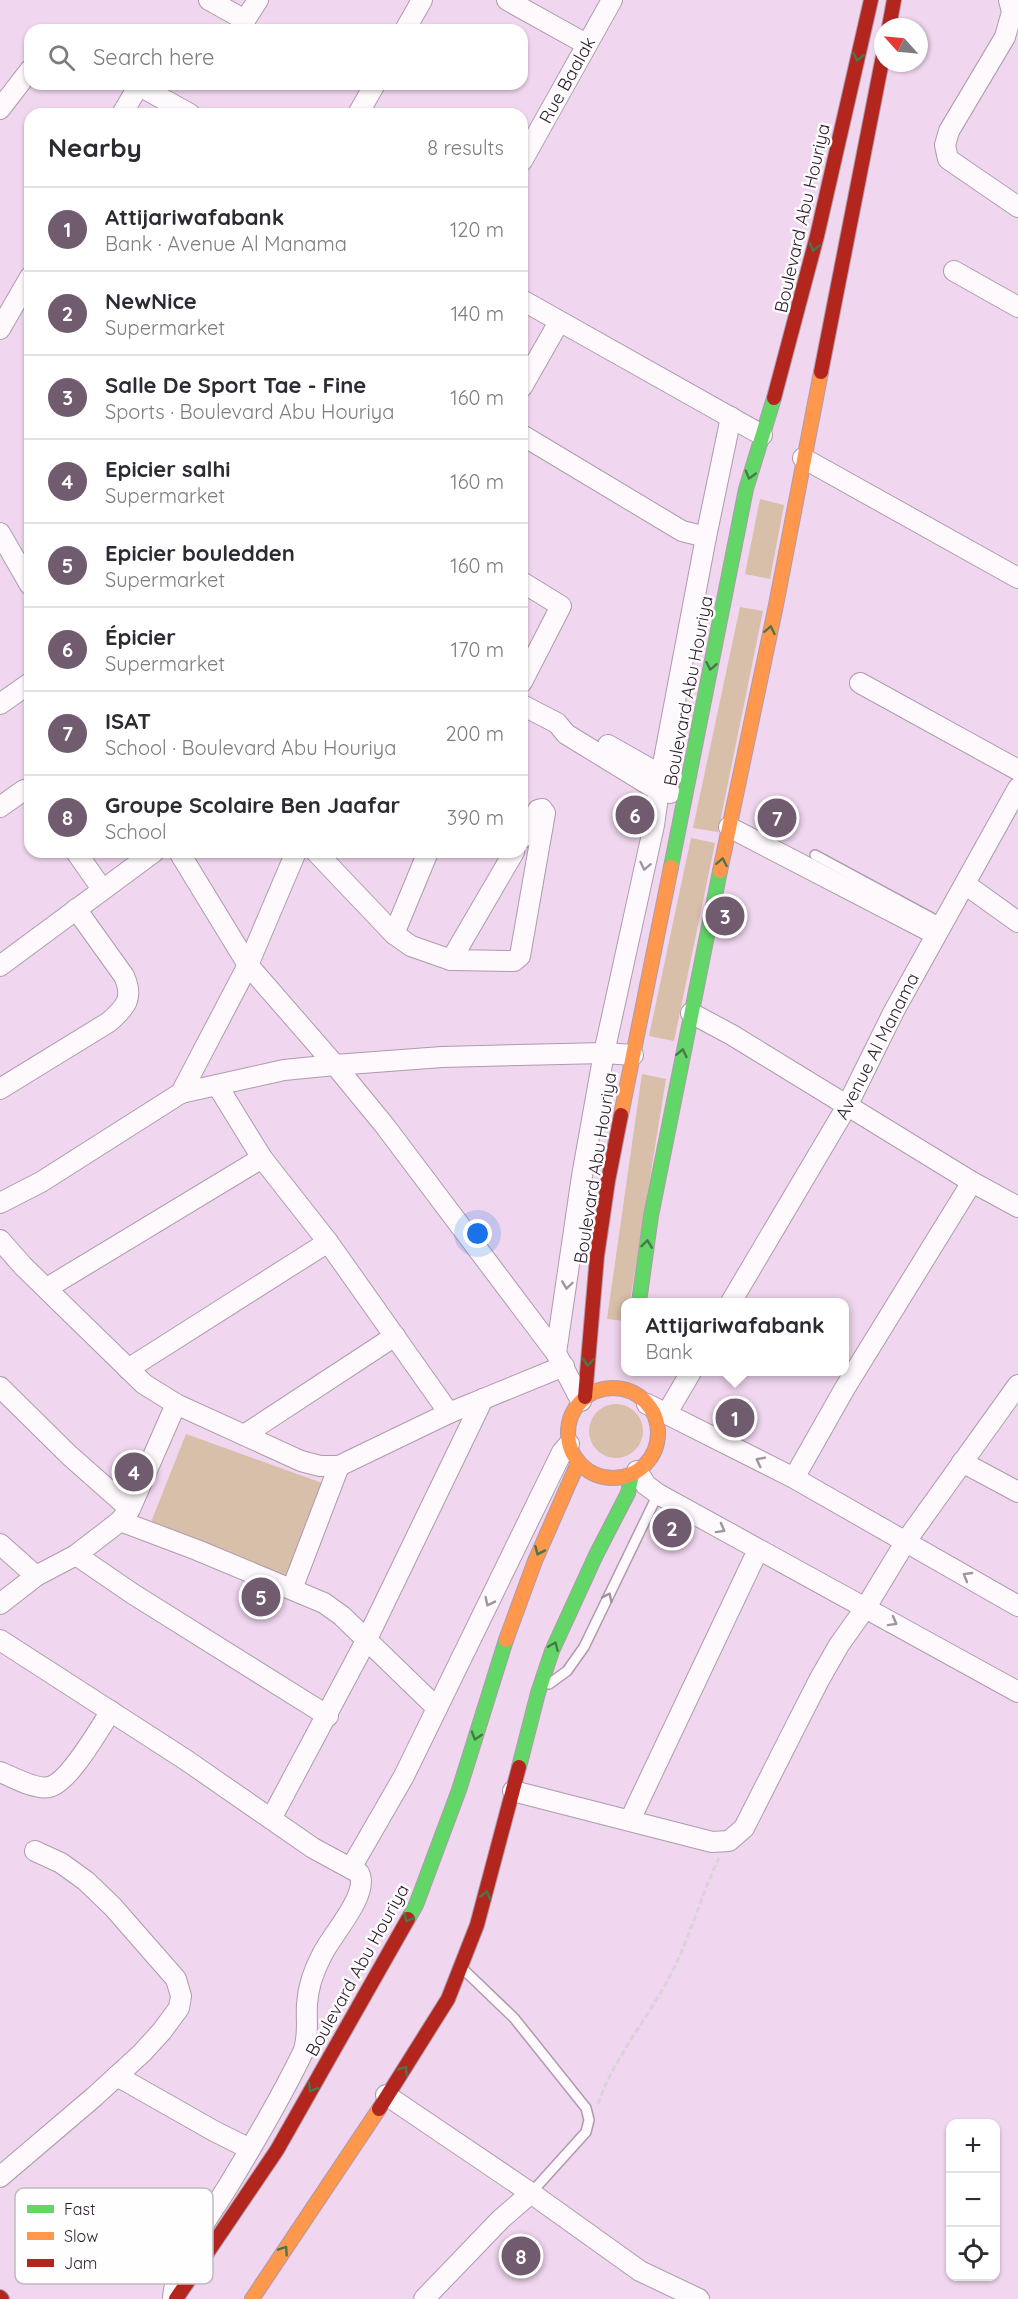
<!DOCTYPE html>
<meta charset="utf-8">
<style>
:root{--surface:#fff;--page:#f7f7f7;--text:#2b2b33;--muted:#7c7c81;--line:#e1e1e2;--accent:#715c6f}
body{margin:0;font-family:Quicksand,sans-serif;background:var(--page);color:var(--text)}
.controls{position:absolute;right:18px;bottom:18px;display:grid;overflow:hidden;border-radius:12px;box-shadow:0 2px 4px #0004}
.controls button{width:54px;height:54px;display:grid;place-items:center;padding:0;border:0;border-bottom:2px solid var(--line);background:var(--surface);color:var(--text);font:30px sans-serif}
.compass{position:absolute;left:874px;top:18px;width:54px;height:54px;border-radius:50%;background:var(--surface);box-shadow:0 2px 4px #0004;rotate:297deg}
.you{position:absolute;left:478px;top:1234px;width:21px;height:21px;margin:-15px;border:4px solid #fff;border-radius:50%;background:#1a73e8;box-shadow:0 0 0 9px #1a73e833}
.badge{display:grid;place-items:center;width:39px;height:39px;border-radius:50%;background:var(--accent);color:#fff;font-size:20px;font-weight:700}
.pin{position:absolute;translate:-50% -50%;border:3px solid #fff;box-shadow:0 2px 6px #0006}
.popup{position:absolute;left:621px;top:1298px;width:228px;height:78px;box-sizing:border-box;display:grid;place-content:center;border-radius:12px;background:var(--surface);filter:drop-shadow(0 2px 4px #0005);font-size:20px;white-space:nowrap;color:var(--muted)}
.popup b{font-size:22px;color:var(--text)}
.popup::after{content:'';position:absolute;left:50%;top:100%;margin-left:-12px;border:12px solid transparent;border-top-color:var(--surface)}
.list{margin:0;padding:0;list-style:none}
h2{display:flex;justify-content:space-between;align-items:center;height:78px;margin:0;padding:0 24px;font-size:26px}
h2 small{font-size:20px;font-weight:400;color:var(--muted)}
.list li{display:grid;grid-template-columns:39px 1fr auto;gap:18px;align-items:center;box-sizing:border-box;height:84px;padding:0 24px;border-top:2px solid var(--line)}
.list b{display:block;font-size:22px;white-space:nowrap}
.list p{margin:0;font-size:20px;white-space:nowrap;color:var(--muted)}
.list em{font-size:20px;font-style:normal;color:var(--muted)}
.icon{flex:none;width:33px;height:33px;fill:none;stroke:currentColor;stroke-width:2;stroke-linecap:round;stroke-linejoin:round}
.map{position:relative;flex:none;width:1018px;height:2299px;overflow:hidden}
.search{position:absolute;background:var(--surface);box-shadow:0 2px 4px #0004;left:24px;top:24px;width:504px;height:66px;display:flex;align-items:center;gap:15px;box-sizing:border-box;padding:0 21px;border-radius:18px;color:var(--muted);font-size:22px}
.panel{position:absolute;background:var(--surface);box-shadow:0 2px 4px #0004;left:24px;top:108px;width:504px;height:750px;border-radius:18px}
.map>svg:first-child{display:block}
</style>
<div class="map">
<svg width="1018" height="2299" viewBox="0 0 1018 2299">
<rect width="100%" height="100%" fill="#f0d6ee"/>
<g fill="#d8bfa9">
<path d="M 760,499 L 784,505 L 770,579 L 745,574 Z"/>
<path d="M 740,607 L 763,611 L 718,832 L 693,828 Z"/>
<path d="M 691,838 L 715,843 L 674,1041 L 649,1036 Z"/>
<path d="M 642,1074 L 666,1079 L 630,1302 L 626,1302 L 625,1321 L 607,1319 Z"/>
<circle cx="616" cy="1431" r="27"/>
<path d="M 186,1434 L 325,1484 L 289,1581 L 151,1522 Z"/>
</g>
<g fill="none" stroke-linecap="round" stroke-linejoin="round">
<defs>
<g id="lane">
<path d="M 815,855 L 941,923"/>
<path d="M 549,1684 L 567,1671 L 584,1647 L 658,1494"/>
<path d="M 464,1970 L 514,2018 L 586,2108 L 589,2120 L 586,2132 L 531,2193"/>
</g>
<g id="street">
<path d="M 209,0 L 245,20 L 258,0"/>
<path d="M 507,0 L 586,44"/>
<path d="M 1009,0 L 1012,12 L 1005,37 L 949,131 L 945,145 L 948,159 L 1018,207"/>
<path d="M 405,30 L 422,0"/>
<path d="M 136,84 L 190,114"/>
<path d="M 0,109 L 30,70"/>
<path d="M 122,114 L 139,85"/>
<path d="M 358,114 L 375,84"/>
<path d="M 522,161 L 612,0"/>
<path d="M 954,271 L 1018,307"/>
<path d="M 522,300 L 762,435"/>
<path d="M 0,329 L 30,277"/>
<path d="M 522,387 L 559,322"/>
<path d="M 522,435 L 682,531 L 706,537"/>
<path d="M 803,458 L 1018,578"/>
<path d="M 0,533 L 30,585"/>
<path d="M 522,582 L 561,606 L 522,682"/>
<path d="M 860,683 L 1018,770"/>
<path d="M 0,704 L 30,683"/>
<path d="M 522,705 L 557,723 L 566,734 L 659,791 L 670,793"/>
<path d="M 608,745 L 661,775 L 672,777"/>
<path d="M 0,807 L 24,790 L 30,790"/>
<path d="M 729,827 L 935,934"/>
<path d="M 76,852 L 102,889"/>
<path d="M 179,852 L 248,965 L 335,1065 L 385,1126 L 556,1353 L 581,1401"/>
<path d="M 316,852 L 394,934 L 411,946 L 451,960 L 514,961 L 520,956 L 545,813 L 542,809 L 538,810 L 522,838"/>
<path d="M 965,884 L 1018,922"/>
<path d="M 394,934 L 428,852"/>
<path d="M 451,960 L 514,852"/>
<path d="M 0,966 L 154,852"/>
<path d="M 691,1013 L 732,1035 L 972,1182 L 1018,1207"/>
<path d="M 217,1085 L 262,1158 L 328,1242 L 449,1413"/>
<path d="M 0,1089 L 109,1022 C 126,1007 134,998 124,976 L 76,909"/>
<path d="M 181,1093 L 284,1070 L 335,1065 L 442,1057 L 604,1053 L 633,1055"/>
<path d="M 0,1203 L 41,1182 L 181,1093 L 248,965 L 296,852"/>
<path d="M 0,1240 L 23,1266 L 144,1384 L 176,1404 L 301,1461 L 320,1466 L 339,1466 L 449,1413 L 564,1366"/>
<path d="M 47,1288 L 262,1158"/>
<path d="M 731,1302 L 847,1106 L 894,1011 L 1018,788"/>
<path d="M 556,1353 L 582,1176 L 604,1053 L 654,825 L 661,775 L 706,537 L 731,417"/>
<path d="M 128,1369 L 328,1242"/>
<path d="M 0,1387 L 69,1455 L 130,1509"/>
<path d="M 647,1404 L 794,1478 L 1018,1606"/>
<path d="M 667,1413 L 691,1372"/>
<path d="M 244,1435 L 395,1336"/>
<path d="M 962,1462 L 1018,1492"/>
<path d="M 637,1471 L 646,1485 L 658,1494 L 1018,1692"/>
<path d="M 794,1478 L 845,1388 L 972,1182"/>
<path d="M 120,1521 L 197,1550 L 324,1603 L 342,1616 L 437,1708"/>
<path d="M 0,1544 L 36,1576"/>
<path d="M 76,1555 L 133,1594 L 328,1716"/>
<path d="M 292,1589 L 339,1466"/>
<path d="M 0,1604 L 36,1576 L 76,1555 L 120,1521 L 130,1509 L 176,1404"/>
<path d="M 0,1640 L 186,1760 L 313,1848 L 359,1873 C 370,1894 332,1934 322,1955 C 314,1970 308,1987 307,2004 C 306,2021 309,2033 304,2050 C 282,2096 256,2140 230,2183 C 209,2218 176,2258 173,2298"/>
<path d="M 0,1772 C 13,1777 35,1790 49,1787 C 69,1783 99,1729 111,1711"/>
<path d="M 513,1791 L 712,1842 L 729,1841 L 744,1828 L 819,1680 L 839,1645 L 866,1607 L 906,1541 L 1018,1385"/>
<path d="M 271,1819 L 367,1639 L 483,1399"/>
<path d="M 630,1820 L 758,1550"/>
<path d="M 351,1868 L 404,1776 L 562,1452 L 569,1444"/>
<path d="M 117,2076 L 214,2131 L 250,2149"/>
<path d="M 386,2095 L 531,2193 L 640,2271 L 699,2299"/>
<path d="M 0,2177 L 94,2097 L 142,2053 L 162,2031 L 179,2008 L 181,1996 L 176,1979 L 113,1907 L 86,1881 L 61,1863 L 35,1851"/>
<path d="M 424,2299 L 501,2219 L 531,2193"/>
</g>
<g id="fast">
<path d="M 671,867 L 746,489 L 774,398"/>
<path d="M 639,1302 L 651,1216 L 720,871"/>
<path d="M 519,1767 L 538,1693 L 552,1651 L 596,1555 L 628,1493 L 632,1474"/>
<path d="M 408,1919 L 416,1905 L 459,1790 L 506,1640"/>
</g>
<g id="slow">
<path d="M 720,871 L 776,605 L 821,372"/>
<path d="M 621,1115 L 671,867"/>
<circle cx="613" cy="1433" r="45"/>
<path d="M 506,1640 L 535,1561 L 578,1463"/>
<path d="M 252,2299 L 379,2109"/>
</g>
<g id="jam">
<path d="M 889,27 L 894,0"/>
<path d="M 821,372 L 883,56"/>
<path d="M 774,398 L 817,236 L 871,0"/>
<path d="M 585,1397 L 597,1256 L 608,1181 L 621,1115"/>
<path d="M 379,2109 L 448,1999 L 477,1925 L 519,1767"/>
<path d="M 0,2297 L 2,2299"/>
<path d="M 176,2299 L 277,2150 L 408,1919"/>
</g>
</defs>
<use href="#lane" stroke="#ae9bad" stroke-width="12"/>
<use href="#street" stroke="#ae9bad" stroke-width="22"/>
<use href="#fast" stroke="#ae9bad" stroke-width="16"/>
<use href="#slow" stroke="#ae9bad" stroke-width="16"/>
<use href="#jam" stroke="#ae9bad" stroke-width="16"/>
<path stroke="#dad3da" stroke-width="3" stroke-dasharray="6 3" stroke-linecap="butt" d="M 598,2104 C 615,2054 653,2013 676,1964 C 692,1930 702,1893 719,1858"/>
<use href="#lane" stroke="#fdf9fc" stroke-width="9"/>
<use href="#street" stroke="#fdf9fc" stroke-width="20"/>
<use href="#fast" stroke="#63d668" stroke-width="14"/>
<use href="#slow" stroke="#ff974d" stroke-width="14"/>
<use href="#jam" stroke="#b3261e" stroke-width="14"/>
</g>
<defs><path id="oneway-chevron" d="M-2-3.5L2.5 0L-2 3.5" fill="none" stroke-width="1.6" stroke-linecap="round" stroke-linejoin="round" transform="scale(1.5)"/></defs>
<g stroke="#48784a">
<use href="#oneway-chevron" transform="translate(858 57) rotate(103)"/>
<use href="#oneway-chevron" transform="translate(814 247) rotate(104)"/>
<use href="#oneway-chevron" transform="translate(750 475) rotate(106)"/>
<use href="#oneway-chevron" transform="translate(770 630) rotate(-78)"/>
<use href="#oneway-chevron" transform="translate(711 666) rotate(101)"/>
<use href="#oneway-chevron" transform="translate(722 862) rotate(-79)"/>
<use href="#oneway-chevron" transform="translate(682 1053) rotate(-78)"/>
<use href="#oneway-chevron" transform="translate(647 1244) rotate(-82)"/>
<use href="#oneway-chevron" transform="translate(588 1362) rotate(95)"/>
<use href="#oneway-chevron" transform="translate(539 1551) rotate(114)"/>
<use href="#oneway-chevron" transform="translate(554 1646) rotate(-67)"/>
<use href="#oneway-chevron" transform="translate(476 1736) rotate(107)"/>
<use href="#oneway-chevron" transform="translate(486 1895) rotate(-74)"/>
<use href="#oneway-chevron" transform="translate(408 1918) rotate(118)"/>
<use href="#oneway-chevron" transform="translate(404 2070) rotate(-55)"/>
<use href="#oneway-chevron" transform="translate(312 2088) rotate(121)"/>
<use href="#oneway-chevron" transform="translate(284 2250) rotate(-56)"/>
</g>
<g stroke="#9f959e">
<use href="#oneway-chevron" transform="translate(645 866) rotate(102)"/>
<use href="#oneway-chevron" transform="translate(567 1285) rotate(98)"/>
<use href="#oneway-chevron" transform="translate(760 1461) rotate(-153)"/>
<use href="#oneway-chevron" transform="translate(721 1529) rotate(29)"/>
<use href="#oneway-chevron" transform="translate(967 1576) rotate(-150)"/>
<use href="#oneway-chevron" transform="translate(608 1597) rotate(-64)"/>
<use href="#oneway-chevron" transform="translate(489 1602) rotate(116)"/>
<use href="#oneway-chevron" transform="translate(893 1622) rotate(29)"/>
</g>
<g text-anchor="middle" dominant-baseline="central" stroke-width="5" stroke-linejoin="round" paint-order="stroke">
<g font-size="18" fill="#2c1b2b" stroke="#fefefe">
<text transform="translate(567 80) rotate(-61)">Rue Baalak</text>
<text transform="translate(802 218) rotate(-77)">Boulevard Abu Houriya</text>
<text transform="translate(688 691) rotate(-79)">Boulevard Abu Houriya</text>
<text transform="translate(877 1046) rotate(-63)">Avenue Al Manama</text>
<text transform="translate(595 1168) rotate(-81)">Boulevard Abu Houriya</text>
<text transform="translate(357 1970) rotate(-61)">Boulevard Abu Houriya</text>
</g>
</g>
<rect x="15" y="2188" width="198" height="96" rx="9" fill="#fefefe" stroke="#bfbabf" stroke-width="1.5"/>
<rect x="27" y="2205" width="27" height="8" fill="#63d668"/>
<rect x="27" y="2232" width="27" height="8" fill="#ff974d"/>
<rect x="27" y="2259" width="27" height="8" fill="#b3261e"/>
<g font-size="16" fill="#2c1b2b">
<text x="64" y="2215">Fast</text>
<text x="64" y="2242">Slow</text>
<text x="64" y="2269">Jam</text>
</g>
</svg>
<div class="controls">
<button>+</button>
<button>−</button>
<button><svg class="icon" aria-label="locate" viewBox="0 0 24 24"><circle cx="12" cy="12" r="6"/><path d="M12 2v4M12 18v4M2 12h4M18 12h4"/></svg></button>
</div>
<svg class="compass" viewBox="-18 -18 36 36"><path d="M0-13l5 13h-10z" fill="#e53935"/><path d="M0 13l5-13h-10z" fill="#7c7c81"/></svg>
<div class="you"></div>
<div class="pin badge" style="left:735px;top:1418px">1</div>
<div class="popup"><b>Attijariwafabank</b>Bank</div>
<div class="pin badge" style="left:672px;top:1528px">2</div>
<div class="pin badge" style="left:725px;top:916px">3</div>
<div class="pin badge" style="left:134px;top:1472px">4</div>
<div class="pin badge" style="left:261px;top:1597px">5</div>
<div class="pin badge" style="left:635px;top:815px">6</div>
<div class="pin badge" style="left:777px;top:818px">7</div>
<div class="pin badge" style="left:521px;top:2256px">8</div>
<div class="search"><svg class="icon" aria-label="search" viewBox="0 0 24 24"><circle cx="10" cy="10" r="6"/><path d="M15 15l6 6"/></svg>Search here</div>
<section class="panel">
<h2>Nearby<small>8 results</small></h2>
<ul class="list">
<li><span class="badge">1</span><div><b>Attijariwafabank</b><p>Bank · Avenue Al Manama</p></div><em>120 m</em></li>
<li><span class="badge">2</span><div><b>NewNice</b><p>Supermarket</p></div><em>140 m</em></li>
<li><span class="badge">3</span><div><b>Salle De Sport Tae - Fine</b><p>Sports · Boulevard Abu Houriya</p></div><em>160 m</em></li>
<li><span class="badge">4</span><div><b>Epicier salhi</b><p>Supermarket</p></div><em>160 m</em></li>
<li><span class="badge">5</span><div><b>Epicier bouledden</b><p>Supermarket</p></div><em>160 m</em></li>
<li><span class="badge">6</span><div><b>Épicier</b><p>Supermarket</p></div><em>170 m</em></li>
<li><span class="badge">7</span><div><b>ISAT</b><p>School · Boulevard Abu Houriya</p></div><em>200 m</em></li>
<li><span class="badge">8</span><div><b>Groupe Scolaire Ben Jaafar</b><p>School</p></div><em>390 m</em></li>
</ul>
</section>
</div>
